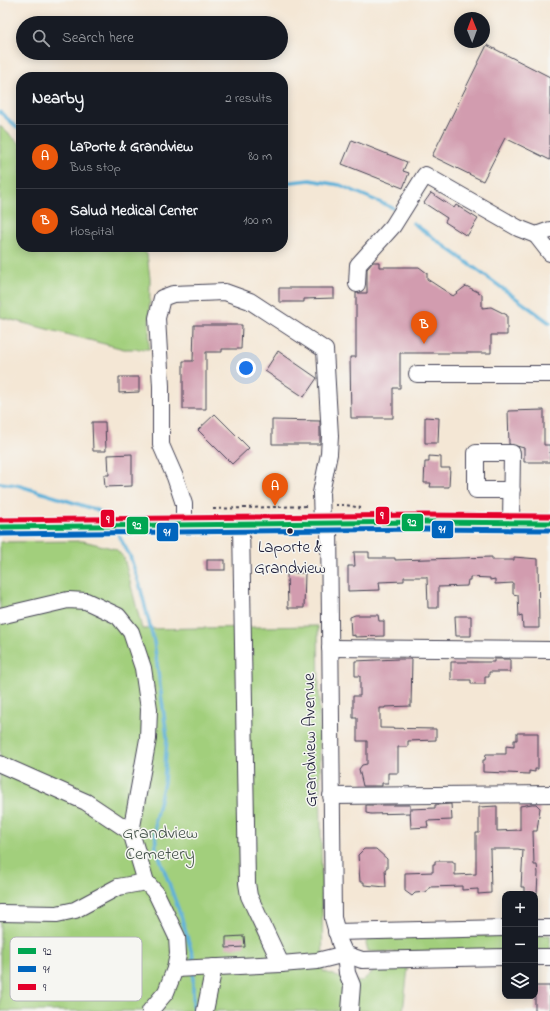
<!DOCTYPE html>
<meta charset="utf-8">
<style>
:root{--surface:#171b24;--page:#242831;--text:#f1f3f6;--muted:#9ea1a6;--line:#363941;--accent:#ea580c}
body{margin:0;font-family:"Indie Flower",sans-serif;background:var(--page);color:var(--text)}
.controls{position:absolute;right:12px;bottom:12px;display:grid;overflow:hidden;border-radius:8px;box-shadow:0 2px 10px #0003}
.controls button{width:36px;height:36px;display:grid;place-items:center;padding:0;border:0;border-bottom:1px solid var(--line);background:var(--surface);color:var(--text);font:20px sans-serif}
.compass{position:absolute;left:454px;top:12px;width:36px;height:36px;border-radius:50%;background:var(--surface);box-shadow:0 2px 10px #0003;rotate:359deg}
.you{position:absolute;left:246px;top:368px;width:14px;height:14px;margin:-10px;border:3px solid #fff;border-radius:50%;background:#1a73e8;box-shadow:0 0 0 6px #1a73e833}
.badge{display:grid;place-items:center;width:26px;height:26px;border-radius:50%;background:var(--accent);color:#fff;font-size:13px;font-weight:700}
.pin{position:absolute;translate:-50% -33px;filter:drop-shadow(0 1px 2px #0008)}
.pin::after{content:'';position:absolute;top:21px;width:14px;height:12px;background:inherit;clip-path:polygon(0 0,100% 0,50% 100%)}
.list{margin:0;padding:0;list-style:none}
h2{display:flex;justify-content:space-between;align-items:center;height:52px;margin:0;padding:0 16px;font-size:17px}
h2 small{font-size:13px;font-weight:400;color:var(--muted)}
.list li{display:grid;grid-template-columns:26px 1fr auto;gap:12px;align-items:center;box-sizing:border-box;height:64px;padding:0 16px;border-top:1px solid var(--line)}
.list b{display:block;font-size:15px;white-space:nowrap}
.list p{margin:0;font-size:13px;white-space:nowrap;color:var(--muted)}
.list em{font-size:13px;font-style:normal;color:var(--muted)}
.icon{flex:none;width:22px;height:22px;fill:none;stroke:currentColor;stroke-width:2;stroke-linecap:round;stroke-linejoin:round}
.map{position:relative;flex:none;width:550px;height:1011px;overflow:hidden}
.search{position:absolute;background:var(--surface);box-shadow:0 2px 10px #0003;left:16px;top:16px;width:272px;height:44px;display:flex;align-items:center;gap:10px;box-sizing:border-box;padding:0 14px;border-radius:22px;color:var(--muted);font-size:15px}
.panel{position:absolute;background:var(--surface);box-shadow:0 2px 10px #0003;left:16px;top:72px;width:272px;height:180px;border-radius:16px}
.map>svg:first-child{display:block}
</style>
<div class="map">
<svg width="550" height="1011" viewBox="0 0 550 1011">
<rect width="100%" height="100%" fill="#f6f6f2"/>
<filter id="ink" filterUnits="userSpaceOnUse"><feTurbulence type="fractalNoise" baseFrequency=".025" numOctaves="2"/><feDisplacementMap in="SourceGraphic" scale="8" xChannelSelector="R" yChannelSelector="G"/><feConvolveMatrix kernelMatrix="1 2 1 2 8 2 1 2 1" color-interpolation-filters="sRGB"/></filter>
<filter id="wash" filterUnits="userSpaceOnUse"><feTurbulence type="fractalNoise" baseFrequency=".012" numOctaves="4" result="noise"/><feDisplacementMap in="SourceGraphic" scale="16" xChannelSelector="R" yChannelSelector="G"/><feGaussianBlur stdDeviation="0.9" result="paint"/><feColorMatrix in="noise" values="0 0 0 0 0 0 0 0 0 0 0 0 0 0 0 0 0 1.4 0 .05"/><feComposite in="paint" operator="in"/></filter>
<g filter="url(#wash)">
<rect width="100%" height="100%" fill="#f4e7d5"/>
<g fill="#a2cf7c" stroke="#62785c">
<path d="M 0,126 L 21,145 L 21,247 L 139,247 L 147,254 L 150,279 L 149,349 L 124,349 L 0,317 Z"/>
<path d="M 83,541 L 116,549 L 124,558 L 142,629 L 318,626 L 323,971 L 338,977 L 361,982 L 377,968 L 408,968 L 403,1011 L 0,1011 L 0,542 Z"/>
<path d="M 505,935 L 505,951 L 373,952 L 368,951 L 366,943 L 368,938 Z"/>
<rect x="535" y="935" width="15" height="16"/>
</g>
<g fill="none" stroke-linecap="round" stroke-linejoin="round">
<g stroke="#5eb1d9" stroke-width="3.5">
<path d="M 0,112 L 21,131"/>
<path d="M 283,183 L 310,180 L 340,185 L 393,208"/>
<path d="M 413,223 L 550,323"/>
<path d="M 0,483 L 17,485 L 97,510 L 107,516 L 110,522"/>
<path d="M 116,530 L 130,556 L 140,586 L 154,642 L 167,737 L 164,782 L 155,820 L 156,848 L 181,916 L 193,956 L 193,965"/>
<path d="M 193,1011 L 193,973"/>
</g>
</g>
<g id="blocks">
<g fill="#d29caf">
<path d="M 487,45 L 550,77 L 550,160 L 505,138 L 483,181 L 432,156 Z"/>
<path d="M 352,140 L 407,162 L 403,171 L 409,173 L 403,188 L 342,164 Z"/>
<path d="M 431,193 L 454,208 L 456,205 L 478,219 L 467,236 L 445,222 L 447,218 L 424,203 Z"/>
<path d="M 373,262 L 379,262 L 379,267 L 419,267 L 427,273 L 427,279 L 453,296 L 466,286 L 482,294 L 482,308 L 491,307 L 507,315 L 507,335 L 491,335 L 491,353 L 400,353 L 400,388 L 393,388 L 393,418 L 351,418 L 350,357 L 356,357 L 356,293 L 367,293 L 367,269 Z"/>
<path d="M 279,288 L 334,288 L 334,298 L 304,299 L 304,302 L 279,302 Z"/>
<path d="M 194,325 L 242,325 L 241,349 L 222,349 L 222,352 L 206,352 L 206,409 L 183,409 L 183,361 L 193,361 Z"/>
<path d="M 278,351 L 317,378 L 304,397 L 265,371 Z"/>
<path d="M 119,377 L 139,377 L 139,392 L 119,393 Z"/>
<path d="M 544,410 L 544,445 L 550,445 L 550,462 L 524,462 L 524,448 L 509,444 L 508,411 Z"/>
<path d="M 215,414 L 249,448 L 232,464 L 198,430 Z"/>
<path d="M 425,417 L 439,418 L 438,443 L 425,443 Z"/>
<path d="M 272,420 L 320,421 L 320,444 L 272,444 Z"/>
<path d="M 92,422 L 105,422 L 106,451 L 93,451 Z"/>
<path d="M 132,454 L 132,486 L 105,487 L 104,475 L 109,475 L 108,455 Z"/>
<path d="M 429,456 L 441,457 L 441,468 L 450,468 L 449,487 L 430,487 L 431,483 L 424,483 L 425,462 L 429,462 Z"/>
<path d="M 354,552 L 369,552 L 369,558 L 395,558 L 395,560 L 492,557 L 492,560 L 514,560 L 514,557 L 538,559 L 539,628 L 523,628 L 522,616 L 519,617 L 518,595 L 513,594 L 513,583 L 495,584 L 495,579 L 490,580 L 490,578 L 470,577 L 470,580 L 468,580 L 467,586 L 438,587 L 438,608 L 428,608 L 427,577 L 404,577 L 404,581 L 379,582 L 380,590 L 348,591 L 348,566 L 355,566 Z"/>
<rect x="207" y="560" width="18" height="10"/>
<path d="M 287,573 L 305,573 L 304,608 L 288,608 Z"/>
<path d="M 355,615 L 378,615 L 379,621 L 384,621 L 384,636 L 355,637 L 355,635 L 351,636 L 350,617 Z"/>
<path d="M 455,616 L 471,616 L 471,636 L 456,636 Z"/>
<path d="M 398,659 L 412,659 L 411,706 L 385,707 L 385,708 L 380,708 L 380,728 L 436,729 L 436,740 L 408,741 L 408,747 L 398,747 L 398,773 L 388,773 L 388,783 L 382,783 L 382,786 L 363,786 L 359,769 L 362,765 L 367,764 L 367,741 L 357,741 L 357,718 L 353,718 L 353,696 L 360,696 L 360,676 L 355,676 L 355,661 Z"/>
<path d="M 494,659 L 510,659 L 510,672 L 489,672 L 489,677 L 485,677 L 485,684 L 471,684 L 471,680 L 451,680 L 451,662 L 494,662 Z"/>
<path d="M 517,733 L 538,733 L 538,769 L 535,769 L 535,772 L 529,771 L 529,774 L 483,772 L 483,760 L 485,760 L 486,754 L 506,754 L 506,746 L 514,747 L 514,740 L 517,740 Z"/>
<path d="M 451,804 L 452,820 L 427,821 L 428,827 L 411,828 L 410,809 L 435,808 L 435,805 Z"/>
<path d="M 532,804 L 536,804 L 540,808 L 537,831 L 533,831 L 534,865 L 537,865 L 538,873 L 537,894 L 524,894 L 524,887 L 521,887 L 523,850 L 518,849 L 490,849 L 491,893 L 478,894 L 478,889 L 462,890 L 462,886 L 430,887 L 426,892 L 415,893 L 412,896 L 405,891 L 405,873 L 433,872 L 433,864 L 435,864 L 435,861 L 453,861 L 453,863 L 455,863 L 455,875 L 476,874 L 476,833 L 479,833 L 479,807 L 497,806 L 497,831 L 520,830 L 520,806 Z"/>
<path d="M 366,805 L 410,805 L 410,813 L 371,814 L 366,813 Z"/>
<path d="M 364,849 L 376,849 L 387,859 L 387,869 L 385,869 L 386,887 L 364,885 L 364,882 L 360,882 L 358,855 Z"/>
<path d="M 244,936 L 245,947 L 226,948 L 226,937 Z"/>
<rect x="535" y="986" width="15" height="25"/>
</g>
</g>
</g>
<g filter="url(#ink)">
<use href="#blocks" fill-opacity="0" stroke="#424052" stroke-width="1"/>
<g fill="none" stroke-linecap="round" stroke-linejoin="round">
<defs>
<g id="minor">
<path d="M 536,235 L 550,253"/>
<path d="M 357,284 L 358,265 L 393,226 L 425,175 L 518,228 L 536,235 L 550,230"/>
<path d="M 417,374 L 550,374"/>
<path d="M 329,523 L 333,918 L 340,943 L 345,954 L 347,973 L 352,985 L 350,1011"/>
<path d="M 511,523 L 512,453 L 476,453 L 476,490 L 512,490"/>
<path d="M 241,525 L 247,883 L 249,896 L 281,964"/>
<path d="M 184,526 L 184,504 L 175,477 L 161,445 L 161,386 L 157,318 L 162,298 L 173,294 L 225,292 L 250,301 L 325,350 L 330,436 L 329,454 L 321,493 L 322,523"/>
<path d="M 0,527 L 423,522 L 550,523"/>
<path d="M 0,616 L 68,600 L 86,601 L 118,616 L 131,632 L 143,668 L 149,709 L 148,739 L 131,832 L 146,882 L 156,893 L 177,937 L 178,954 L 175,969 L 166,992 L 150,1011"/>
<path d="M 330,648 L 550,650"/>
<path d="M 0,764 L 86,802 L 131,832"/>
<path d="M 331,796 L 550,794"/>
<path d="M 0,913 L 57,914 L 75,910 L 118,887 L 146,882"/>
<path d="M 535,928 L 550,928"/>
<path d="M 336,932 L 505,928"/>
<path d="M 535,957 L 550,957"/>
<path d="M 175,969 L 281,964 L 317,961 L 345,954 L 362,960 L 505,957"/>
<path d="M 205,1011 L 214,967"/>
</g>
</defs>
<use href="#minor" stroke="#424052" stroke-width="18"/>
<g stroke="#424052" stroke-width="2" stroke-dasharray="3 3" stroke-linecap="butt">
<path d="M 335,505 L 346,505 L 361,508"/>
<path d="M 213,509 L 307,506"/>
</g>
<use href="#minor" stroke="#fff" stroke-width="16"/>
<defs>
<path id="bus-1" d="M 0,527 L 423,522 L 550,523"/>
<path id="bus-2" d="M 0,534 L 423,529 L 550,530"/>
<path id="bus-3" d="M 0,520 L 423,515 L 550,516"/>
</defs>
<use href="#bus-1" stroke="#f6f6f2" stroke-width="8"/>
<use href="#bus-2" stroke="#f6f6f2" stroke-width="8"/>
<use href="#bus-3" stroke="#f6f6f2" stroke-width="8"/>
<use href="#bus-1" stroke="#00a651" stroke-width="5"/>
<use href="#bus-2" stroke="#0065bd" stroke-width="5"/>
<use href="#bus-3" stroke="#e4002b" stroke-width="5"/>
</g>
</g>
<circle fill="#22223b" stroke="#f6f6f2" stroke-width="1.5" cx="290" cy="531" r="3.5"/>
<g text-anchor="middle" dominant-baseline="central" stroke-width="3" stroke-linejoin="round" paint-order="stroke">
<g font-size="17" fill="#22223b" stroke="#f6f6f2">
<text x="290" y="547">Laporte &amp;<tspan x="290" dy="21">Grandview</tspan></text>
</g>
<g font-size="18" fill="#22223b" stroke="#f6f6f2">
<text transform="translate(311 740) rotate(-91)">Grandview Avenue</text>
</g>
<g font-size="18" fill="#48564e" stroke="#f6f6f2">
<text x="160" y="834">Grandview<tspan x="160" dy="21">Cemetery</tspan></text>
</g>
</g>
<rect x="10" y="937" width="132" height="64" rx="6" fill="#f6f6f2" stroke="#b6b6bb" stroke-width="1"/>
<rect x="18" y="948" width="18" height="6" fill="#00a651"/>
<rect x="18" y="966" width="18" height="6" fill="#0065bd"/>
<rect x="18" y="984" width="18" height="6" fill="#e4002b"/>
<g font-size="11" fill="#22223b">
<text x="43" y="955">92</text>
<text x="43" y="973">91</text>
<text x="43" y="991">9</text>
</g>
<g stroke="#f6f6f2" stroke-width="1.5">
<rect x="375" y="506" width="15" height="19" rx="4" fill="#e4002b"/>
<rect x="100" y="509" width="15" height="19" rx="4" fill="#e4002b"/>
<rect x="401" y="513" width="23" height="19" rx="4" fill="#00a651"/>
<rect x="126" y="516" width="23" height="19" rx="4" fill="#00a651"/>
<rect x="431" y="520" width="23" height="19" rx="4" fill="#0065bd"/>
<rect x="156" y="522" width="23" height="20" rx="4" fill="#0065bd"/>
</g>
<g font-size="11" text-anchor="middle" font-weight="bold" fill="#fff">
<text x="382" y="519">9</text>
<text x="108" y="523">9</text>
<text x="412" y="526">92</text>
<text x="137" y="529">92</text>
<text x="442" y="533">91</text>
<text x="167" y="536">91</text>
</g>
</svg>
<div class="controls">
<button>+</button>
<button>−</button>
<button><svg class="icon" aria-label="layers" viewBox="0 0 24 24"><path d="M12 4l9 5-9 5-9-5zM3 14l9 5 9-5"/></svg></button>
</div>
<svg class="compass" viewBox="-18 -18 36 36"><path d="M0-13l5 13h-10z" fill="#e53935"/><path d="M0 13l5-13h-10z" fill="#9ea1a6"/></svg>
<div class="you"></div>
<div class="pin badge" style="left:275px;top:506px">A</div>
<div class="pin badge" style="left:424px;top:344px">B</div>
<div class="search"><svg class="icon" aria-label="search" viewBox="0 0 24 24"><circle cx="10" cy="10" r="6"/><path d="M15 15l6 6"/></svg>Search here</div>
<section class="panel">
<h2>Nearby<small>2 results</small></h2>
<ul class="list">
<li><span class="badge">A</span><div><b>LaPorte &amp; Grandview</b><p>Bus stop</p></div><em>80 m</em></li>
<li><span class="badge">B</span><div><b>Salud Medical Center</b><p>Hospital</p></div><em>100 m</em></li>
</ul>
</section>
</div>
